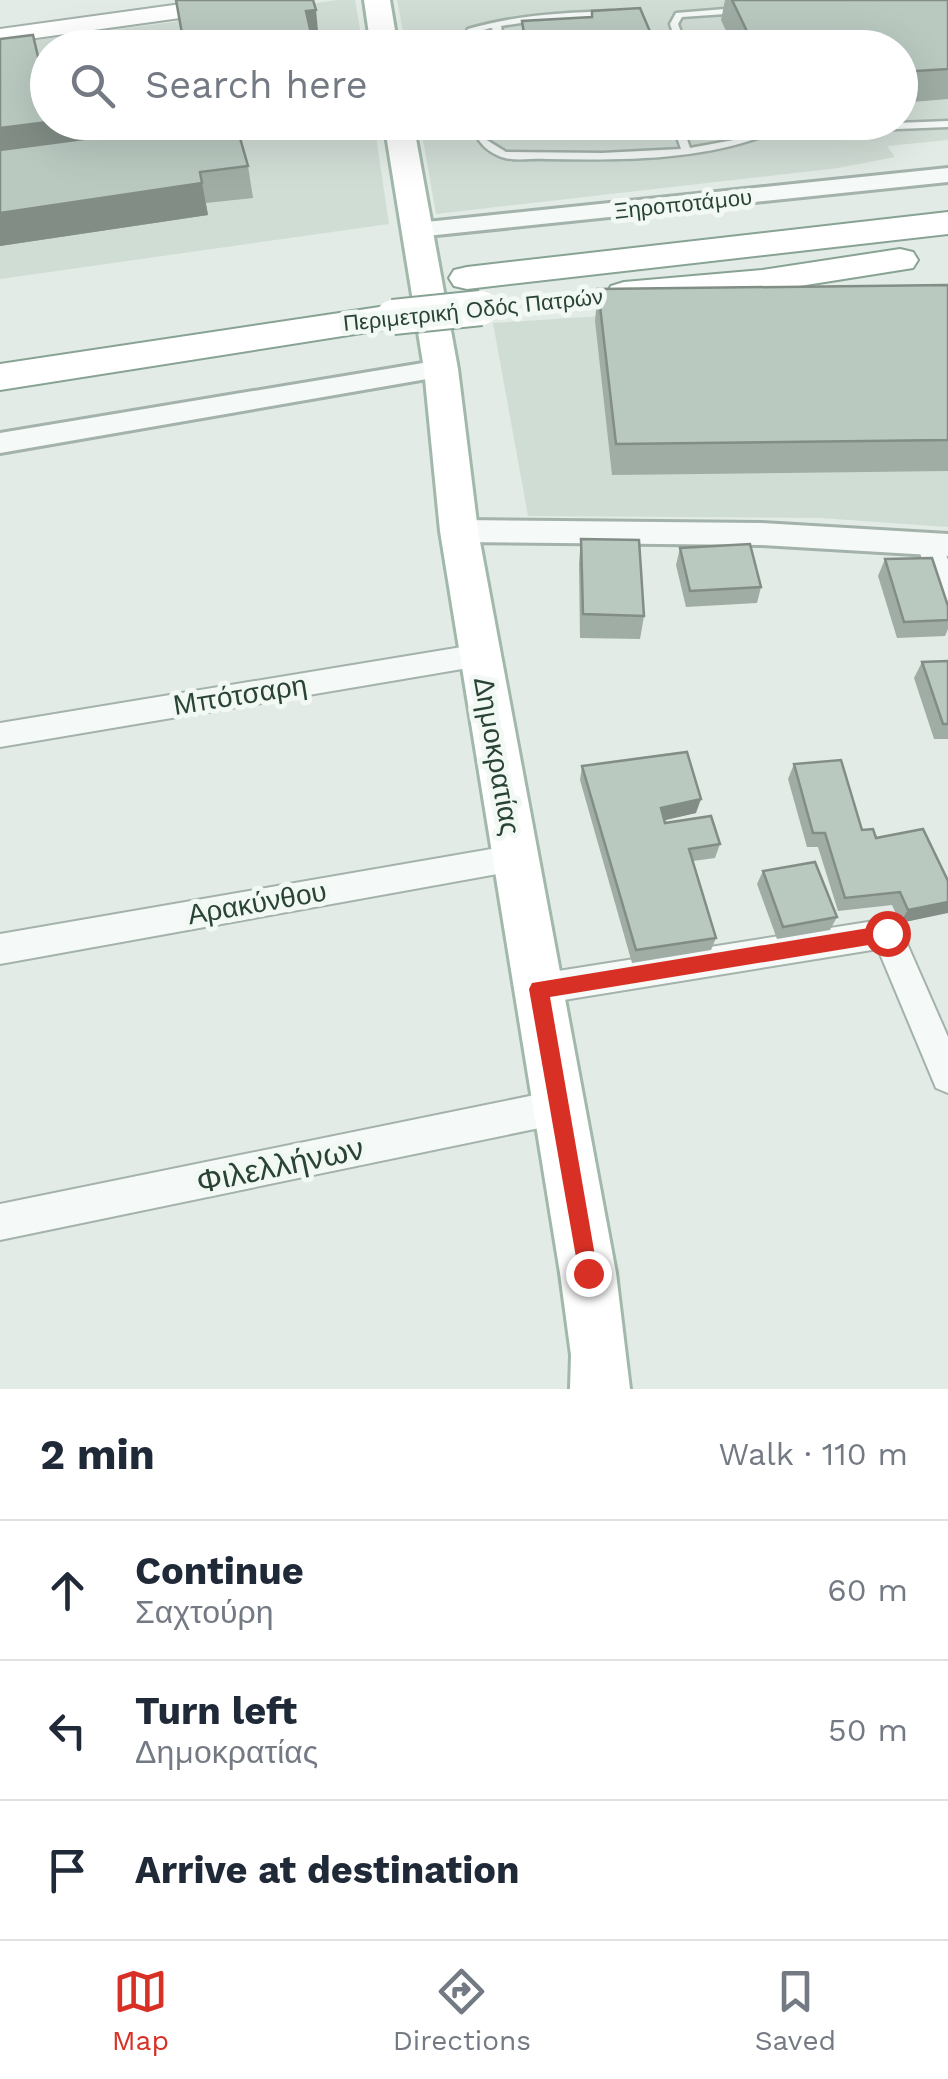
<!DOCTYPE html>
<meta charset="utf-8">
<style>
:root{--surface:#fff;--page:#f6f6f7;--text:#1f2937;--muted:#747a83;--line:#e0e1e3;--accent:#d93025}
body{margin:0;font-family:"Work Sans",sans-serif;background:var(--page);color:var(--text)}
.stop{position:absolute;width:30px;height:30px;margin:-22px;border:8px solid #d93025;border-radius:50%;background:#fff}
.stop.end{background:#d93025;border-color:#fff;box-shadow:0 2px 10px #0008}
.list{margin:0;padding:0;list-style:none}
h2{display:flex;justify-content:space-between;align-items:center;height:130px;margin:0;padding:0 40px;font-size:42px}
h2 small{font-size:32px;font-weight:400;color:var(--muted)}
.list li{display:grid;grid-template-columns:65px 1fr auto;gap:30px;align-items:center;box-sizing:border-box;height:140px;padding:0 40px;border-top:2px solid var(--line)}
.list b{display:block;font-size:38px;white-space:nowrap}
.list p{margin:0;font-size:32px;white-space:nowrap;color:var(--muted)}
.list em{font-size:32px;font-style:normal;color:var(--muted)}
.icon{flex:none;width:55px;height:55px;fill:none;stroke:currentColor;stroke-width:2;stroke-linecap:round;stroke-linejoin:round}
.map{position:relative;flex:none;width:948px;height:1389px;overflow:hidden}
.search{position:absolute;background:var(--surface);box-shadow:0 10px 40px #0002;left:30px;right:30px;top:30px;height:110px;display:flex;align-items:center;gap:25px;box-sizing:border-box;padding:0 35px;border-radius:55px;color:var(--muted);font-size:38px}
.sheet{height:550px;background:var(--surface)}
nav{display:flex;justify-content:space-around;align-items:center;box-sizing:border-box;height:140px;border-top:2px solid var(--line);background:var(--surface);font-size:28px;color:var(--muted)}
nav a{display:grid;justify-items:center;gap:5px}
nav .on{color:var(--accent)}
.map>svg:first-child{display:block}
</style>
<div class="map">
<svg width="948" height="1389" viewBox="0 0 948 1389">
<rect width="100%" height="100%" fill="#e2ebe6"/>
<g fill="#d0ddd5">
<path d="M 338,0 L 355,0 L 363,47 L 48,48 L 48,122 L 374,123 L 389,224 L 0,279 L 0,45 Z"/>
<path d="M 397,0 L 948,0 L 948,140 L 887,146 L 895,157 L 838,168 L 436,214 L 420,123 L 900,122 L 900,48 L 406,47 Z"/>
<path d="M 948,286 L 948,527 L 820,518 L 528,516 L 493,323 L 839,301 Z"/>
</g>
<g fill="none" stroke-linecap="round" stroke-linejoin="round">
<defs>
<g id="service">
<path d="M 737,8 L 740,9 L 740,13 L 682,17 L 678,24 L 687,48 L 678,48 L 670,24 L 676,13 Z"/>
<path d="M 611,11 L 615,14 L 614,16 L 540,20 L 501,26 L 505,48 L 497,48 L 492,28 L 490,28 L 474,33 L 466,48 L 457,48 L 468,29 C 515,15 562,13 611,11 Z"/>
<path d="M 948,121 L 948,127 L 769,134 C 699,161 621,160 546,159 C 532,158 512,162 499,156 C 483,149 476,139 471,122 L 480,122 L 485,139 L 506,152 L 602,153 L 681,149 L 672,122 L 681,122 L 690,148 L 739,139 L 759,131 L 740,122 L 754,122 L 769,128 Z"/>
</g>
<g id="minor">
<path d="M 930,535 L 939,537 L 948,560 L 948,607 L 935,597 L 917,544 Z"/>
<path d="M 480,644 L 490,647 L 493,655 L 490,663 L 480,666 L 0,747 L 0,723 Z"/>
<path d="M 514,845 L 525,849 L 529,858 L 525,867 L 514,871 L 0,964 L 0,934 Z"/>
<path d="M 887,919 L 898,923 L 948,1037 L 948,1093 L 936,1088 L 878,949 L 539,1004 L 528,1000 L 523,989 L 528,978 L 539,974 Z"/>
<path d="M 559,1090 L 571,1095 L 576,1107 L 571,1119 L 559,1124 L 0,1240 L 0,1204 Z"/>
</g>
<g id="tertiary">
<path d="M 948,168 L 948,182 L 417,237 L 405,230 L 417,223 Z"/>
<path d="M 441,360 L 454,369 L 450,375 L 0,453 L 0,433 Z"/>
<path d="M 459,520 L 761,523 L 948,534 L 948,556 L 761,545 L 459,542 L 449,539 L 444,531 L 449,523 Z"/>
</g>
<path id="secondary" d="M 210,0 L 271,0 L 260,7 L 0,43 L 0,29 Z"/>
<g id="primary">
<path d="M 364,0 L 390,0 L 398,48 L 371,48 Z"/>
<path d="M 384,122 L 413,122 L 458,369 L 478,531 L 616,1273 L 630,1389 L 570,1389 L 571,1355 L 560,1273 L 440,531 L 424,369 Z"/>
</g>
<g id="motorway">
<path d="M 948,212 L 948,234 L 467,289 L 454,286 L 449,278 L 454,270 L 467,267 Z"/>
<path d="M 900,249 L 913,252 L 918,260 L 913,268 L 762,292 L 624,306 L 611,302 L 606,294 L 611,286 L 624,282 L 762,270 Z"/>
<path d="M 393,305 L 406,308 L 412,317 L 406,326 L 0,390 L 0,364 Z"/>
</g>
</defs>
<use href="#service" stroke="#a3b2aa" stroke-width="5"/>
<use href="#minor" stroke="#a3b2aa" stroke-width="4"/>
<use href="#tertiary" stroke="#a3b2aa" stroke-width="6"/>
<use href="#secondary" stroke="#a3b2aa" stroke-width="4"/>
<use href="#primary" stroke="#a1b8aa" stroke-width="6"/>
<use href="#motorway" stroke="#88a393" stroke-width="4"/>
<use href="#service" fill="#f5f9f7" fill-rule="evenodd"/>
<use href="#minor" fill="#f5f9f7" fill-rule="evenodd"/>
<use href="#tertiary" fill="#f5f9f7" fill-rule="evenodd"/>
<use href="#secondary" fill="#fff" fill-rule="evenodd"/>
<use href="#primary" fill="#fff" fill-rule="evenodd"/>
<use href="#motorway" fill="#fff" fill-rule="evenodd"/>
<defs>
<path id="motorway-bridge" d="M 393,317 L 481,308"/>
</defs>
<use href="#motorway-bridge" stroke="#88a393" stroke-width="38" stroke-linecap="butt"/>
<use href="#motorway-bridge" stroke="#fff" stroke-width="34"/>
</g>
<g fill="#9fada5">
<path d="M 725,0 L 948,0 L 948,99 L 900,103 L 900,48 L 734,48 L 721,20 Z"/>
<path d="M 33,35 L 40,61 L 48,122 L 199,122 L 201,133 L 192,134 L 193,137 L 248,166 L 253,198 L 206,203 L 208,215 L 0,246 L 0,39 Z"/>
<path d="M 948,285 L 948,471 L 612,475 L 595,321 L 598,289 Z"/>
<path d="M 581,539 L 644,616 L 640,639 L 580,638 L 579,563 Z"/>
<path d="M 680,548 L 761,587 L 757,603 L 686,607 L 676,565 Z"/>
<path d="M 885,559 L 948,606 L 948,629 L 945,636 L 897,638 L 878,576 Z"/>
<path d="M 948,661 L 948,739 L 934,739 L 914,678 L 922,662 Z"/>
<path d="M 794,764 L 862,830 L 948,881 L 948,912 L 900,923 L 892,905 L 838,911 L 818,847 L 807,847 L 788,779 Z"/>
<path d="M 582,766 L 696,813 L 664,820 L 665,823 L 720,844 L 715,858 L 693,861 L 716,938 L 711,950 L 632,963 L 580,780 Z"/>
<path d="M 763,871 L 837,917 L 830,930 L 777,939 L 757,884 Z"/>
</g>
<g fill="#828d86">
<path d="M 316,10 L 319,41 L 310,42 L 306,11 Z"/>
<path d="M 313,42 L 314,48 L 303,48 L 302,44 Z"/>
<path d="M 48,122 L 199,122 L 201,133 L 0,161 L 0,128 Z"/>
<path d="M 200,172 L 208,215 L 0,246 L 0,213 Z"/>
<path d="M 701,799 L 696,813 L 657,822 L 661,808 Z"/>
<path d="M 948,902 L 948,913 L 900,923 L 908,910 Z"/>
</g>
<g fill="#b9c9c0" stroke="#828d86" stroke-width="2.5">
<path d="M 176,0 L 313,0 L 316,10 L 306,11 L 313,42 L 302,44 L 303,48 L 116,48 L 116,45 L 183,39 Z"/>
<path d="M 732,0 L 948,0 L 948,69 L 900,72 L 900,48 L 755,48 Z"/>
<path d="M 640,8 L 657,48 L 517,48 L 514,35 L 524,34 L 522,21 L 592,17 L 592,11 Z"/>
<path d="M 33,35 L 39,61 L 48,60 L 48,122 L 0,128 L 0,39 Z"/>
<path d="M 190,125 L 193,137 L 238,131 L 248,166 L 200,172 L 202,183 L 0,213 L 0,150 Z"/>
<path d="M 948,285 L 948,440 L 616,444 L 598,289 Z"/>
<path d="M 581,539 L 639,540 L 644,616 L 583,614 Z"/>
<path d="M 750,544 L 761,587 L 690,591 L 680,548 Z"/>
<path d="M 932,558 L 948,606 L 948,620 L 904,622 L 885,559 Z"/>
<path d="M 948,661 L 948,724 L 943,724 L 922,662 Z"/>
<path d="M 687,752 L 701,799 L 661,808 L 665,823 L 711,816 L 720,844 L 689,849 L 716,938 L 636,950 L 582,766 Z"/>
<path d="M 841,760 L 862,830 L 873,829 L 876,838 L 923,829 L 948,881 L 948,902 L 908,910 L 900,892 L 845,898 L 825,833 L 813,833 L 794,764 Z"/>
<path d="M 815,862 L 837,917 L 783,927 L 763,871 Z"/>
</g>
<path fill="#d93025" d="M 887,925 L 896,933 L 887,942 L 550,997 L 598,1273 L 588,1284 L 580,1280 L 529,989 L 532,983 Z"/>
<g text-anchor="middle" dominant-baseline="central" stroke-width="10" stroke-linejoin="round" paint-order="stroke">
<g font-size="22" fill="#294435" stroke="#f2f8f4">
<text transform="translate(683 204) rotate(-6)">Ξηροποτάμου</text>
<text transform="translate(473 310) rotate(-6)">Περιμετρική Οδός Πατρών</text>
</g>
<g font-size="28" fill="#294435" stroke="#f2f8f4">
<text transform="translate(240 695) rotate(-9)">Μπότσαρη</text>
<text transform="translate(497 756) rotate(80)">Δημοκρατίας</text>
<text transform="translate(257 903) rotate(-10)">Αρακύνθου</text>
</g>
<g font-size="32" fill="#294435" stroke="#f2f8f4">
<text transform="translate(280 1165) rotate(-12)">Φιλελλήνων</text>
</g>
</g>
</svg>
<div class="stop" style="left:887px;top:933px"></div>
<div class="stop end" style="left:588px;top:1273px"></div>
<div class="search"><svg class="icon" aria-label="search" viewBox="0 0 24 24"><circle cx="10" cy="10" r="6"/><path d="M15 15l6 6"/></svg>Search here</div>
</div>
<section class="sheet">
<h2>2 min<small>Walk · 110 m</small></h2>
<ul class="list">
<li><svg class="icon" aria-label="ahead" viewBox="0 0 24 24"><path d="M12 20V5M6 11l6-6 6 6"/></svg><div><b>Continue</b><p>Σαχτούρη</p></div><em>60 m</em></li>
<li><svg class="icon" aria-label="left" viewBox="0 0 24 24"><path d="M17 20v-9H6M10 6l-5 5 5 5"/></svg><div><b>Turn left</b><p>Δημοκρατίας</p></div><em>50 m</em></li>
<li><svg class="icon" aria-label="arrive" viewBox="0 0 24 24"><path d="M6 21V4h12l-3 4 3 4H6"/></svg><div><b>Arrive at destination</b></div></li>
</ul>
</section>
<nav>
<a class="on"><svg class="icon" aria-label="map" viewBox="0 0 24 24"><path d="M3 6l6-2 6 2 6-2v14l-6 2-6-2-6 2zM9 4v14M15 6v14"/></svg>Map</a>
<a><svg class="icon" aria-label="directions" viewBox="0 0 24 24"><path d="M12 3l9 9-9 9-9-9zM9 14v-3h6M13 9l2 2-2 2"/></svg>Directions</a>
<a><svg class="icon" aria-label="saved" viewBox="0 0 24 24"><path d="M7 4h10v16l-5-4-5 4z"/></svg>Saved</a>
</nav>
